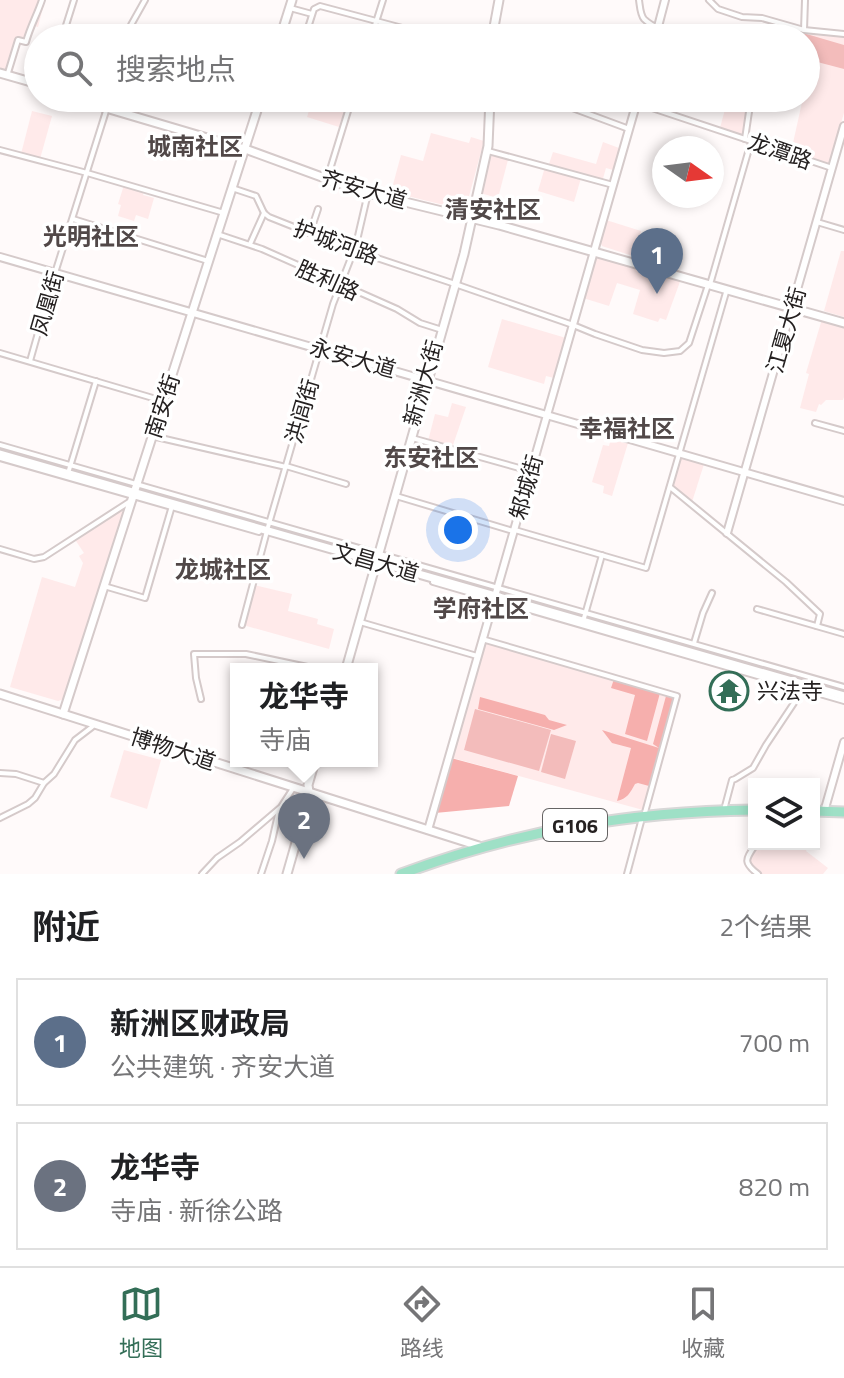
<!DOCTYPE html>
<html lang="zh">
<meta charset="utf-8">
<style>
:root{--surface:#fff;--page:#f6f6f6;--text:#202124;--muted:#757577;--line:#e0e0e0;--accent:#336e57}
body{margin:0;font-family:"Titillium Web","Noto Sans SC",sans-serif;background:var(--page);color:var(--text)}
.controls{position:absolute;right:24px;bottom:24px;display:grid;overflow:hidden;border-radius:0px;box-shadow:0 4px 12px #0003}
.controls button{width:72px;height:72px;display:grid;place-items:center;padding:0;border:0;border-bottom:2px solid var(--line);background:var(--surface);color:var(--text);font:40px sans-serif}
.compass{position:absolute;left:652px;top:136px;width:72px;height:72px;border-radius:50%;background:var(--surface);box-shadow:0 4px 12px #0003;rotate:104deg}
.you{position:absolute;left:458px;top:530px;width:28px;height:28px;margin:-20px;border:6px solid #fff;border-radius:50%;background:#1a73e8;box-shadow:0 0 0 12px #1a73e833}
.badge{display:grid;place-items:center;width:52px;height:52px;border-radius:50%;background:var(--accent);color:#fff;font-size:26px;font-weight:700}
.pin{position:absolute;translate:-50% -66px;filter:drop-shadow(0 2px 4px #0008)}
.pin::after{content:'';position:absolute;top:42px;width:28px;height:24px;background:inherit;clip-path:polygon(0 0,100% 0,50% 100%)}
.popup{position:absolute;left:230px;top:663px;width:148px;height:104px;box-sizing:border-box;display:grid;place-content:center;border-radius:0px;background:var(--surface);filter:drop-shadow(0 2px 6px #0005);font-size:26px;white-space:nowrap;color:var(--muted)}
.popup b{font-size:30px;color:var(--text)}
.popup::after{content:'';position:absolute;left:50%;top:100%;margin-left:-16px;border:16px solid transparent;border-top-color:var(--surface)}
.list{margin:0;padding:0;list-style:none}
h2{display:flex;justify-content:space-between;align-items:center;height:104px;margin:0;padding:0 32px;font-size:34px}
h2 small{font-size:26px;font-weight:400;color:var(--muted)}
.list li{display:grid;grid-template-columns:52px 1fr auto;gap:24px;align-items:center;box-sizing:border-box;height:128px;margin:0 16px 16px;padding:0 16px;border:2px solid var(--line);border-radius:0px}
.list b{display:block;font-size:30px;white-space:nowrap}
.list p{margin:0;font-size:26px;white-space:nowrap;color:var(--muted)}
.list em{font-size:26px;font-style:normal;color:var(--muted)}
.icon{flex:none;width:44px;height:44px;fill:none;stroke:currentColor;stroke-width:2;stroke-linecap:round;stroke-linejoin:round}
.map{position:relative;flex:none;width:844px;height:874px;overflow:hidden}
.search{position:absolute;background:var(--surface);box-shadow:0 4px 12px #0003;left:24px;right:24px;top:24px;height:88px;display:flex;align-items:center;gap:20px;box-sizing:border-box;padding:0 28px;border-radius:44px;color:var(--muted);font-size:30px}
.sheet{height:392px;background:var(--surface)}
nav{display:flex;justify-content:space-around;align-items:center;box-sizing:border-box;height:112px;border-top:2px solid var(--line);background:var(--surface);font-size:22px;color:var(--muted)}
nav a{display:grid;justify-items:center;gap:4px}
nav .on{color:var(--accent)}
.map>svg:first-child{display:block}
</style>
<div class="map">
<svg width="844" height="874" viewBox="0 0 844 874">
<rect width="100%" height="100%" fill="#fffafa"/>
<g fill="#ffeaea">
<path d="M 0,0 L 45,0 L 38,27 L 34,26 L 29,43 L 19,41 L 9,74 L 0,71 Z"/>
<path d="M 788,29 L 802,33 L 844,36 L 844,113 L 829,164 L 794,154 L 797,144 L 793,143 L 803,98 L 806,98 L 806,38 L 786,38 Z"/>
<path d="M 313,98 L 348,98 L 339,127 L 307,117 Z"/>
<path d="M 728,98 L 750,100 L 744,137 L 726,132 L 727,130 L 720,128 Z"/>
<path d="M 32,111 L 52,116 L 40,159 L 21,154 Z"/>
<path d="M 431,133 L 469,143 L 471,137 L 484,141 L 468,200 L 464,205 L 456,208 L 391,192 L 401,155 L 423,161 Z"/>
<path d="M 603,142 L 619,148 L 613,170 L 606,168 L 602,182 L 548,167 L 553,152 L 596,164 Z"/>
<path d="M 490,152 L 509,156 L 498,198 L 480,193 Z"/>
<path d="M 545,167 L 581,178 L 574,202 L 538,191 Z"/>
<path d="M 124,185 L 144,191 L 143,195 L 154,198 L 148,219 L 136,215 L 134,221 L 118,216 L 121,205 L 118,204 Z"/>
<path d="M 606,220 L 641,231 L 636,257 L 602,246 L 600,242 Z"/>
<path d="M 841,251 L 844,251 L 844,317 L 824,311 Z"/>
<path d="M 596,254 L 681,279 L 666,320 L 660,318 L 658,322 L 633,314 L 640,290 L 617,283 L 609,306 L 583,298 Z"/>
<path d="M 502,319 L 566,338 L 554,378 L 546,376 L 544,384 L 488,367 Z"/>
<path d="M 822,319 L 844,326 L 844,397 L 843,400 L 826,400 L 821,405 L 819,404 L 816,412 L 800,408 L 809,374 L 806,373 Z"/>
<path d="M 452,403 L 466,407 L 452,448 L 428,441 L 435,414 L 448,417 Z"/>
<path d="M 611,438 L 628,443 L 612,496 L 603,493 L 604,486 L 592,482 L 603,445 L 609,446 Z"/>
<path d="M 679,457 L 704,464 L 692,502 L 671,486 Z"/>
<path d="M 120,511 L 124,512 L 64,699 L 58,701 L 10,687 L 42,577 L 75,587 L 83,563 L 79,556 L 84,553 L 76,541 Z"/>
<path d="M 254,585 L 292,594 L 288,611 L 318,619 L 317,624 L 334,629 L 329,649 L 243,625 Z"/>
<path d="M 484,642 L 676,697 L 643,810 L 453,758 Z"/>
<path d="M 124,750 L 161,760 L 147,809 L 110,797 Z"/>
<path d="M 759,844 L 808,844 L 806,851 L 828,868 L 823,874 L 761,874 L 749,866 L 748,860 Z"/>
</g>
<g fill="#f3bcbb">
<path d="M 803,33 L 844,45 L 844,69 L 806,59 L 806,38 L 802,38 Z"/>
<path d="M 475,709 L 551,730 L 539,771 L 464,750 Z"/>
<path d="M 551,734 L 576,741 L 565,779 L 541,772 Z"/>
</g>
<g fill="#f6afad">
<path d="M 614,679 L 660,693 L 647,741 L 625,734 L 635,695 L 611,688 Z"/>
<path d="M 666,696 L 675,699 L 649,786 L 638,783 L 635,784 C 630,793 627,799 617,801 L 631,748 L 612,743 L 602,730 L 659,748 L 653,744 Z"/>
<path d="M 480,697 L 545,715 L 549,720 L 567,725 L 554,730 L 478,709 Z"/>
<path d="M 451,758 L 518,776 L 509,806 L 435,813 Z"/>
</g>
<g fill="none" stroke-linecap="round" stroke-linejoin="round">
<defs>
<g id="minor">
<path d="M 639,0 C 640,6 640,14 644,19 C 654,29 674,34 687,38"/>
<path d="M 709,0 L 718,9 L 742,17 L 762,18 L 804,30 L 844,34"/>
<path d="M 290,8 L 312,14"/>
<path d="M 804,30 L 805,0"/>
<path d="M 306,34 L 314,9 L 320,6 L 440,38"/>
<path d="M 62,38 L 74,0"/>
<path d="M 127,38 L 131,25 L 145,0"/>
<path d="M 371,38 L 383,0"/>
<path d="M 7,76 L 18,40 L 26,42 C 30,27 37,15 42,0"/>
<path d="M 537,98 L 567,106 L 629,129"/>
<path d="M 637,103 L 832,168"/>
<path d="M 108,105 L 110,98"/>
<path d="M 745,139 L 751,98"/>
<path d="M 0,150 L 87,173 L 224,213"/>
<path d="M 488,151 L 613,185"/>
<path d="M 328,176 L 352,98"/>
<path d="M 232,188 L 256,196 L 264,213 L 269,217 L 347,248 L 452,283"/>
<path d="M 73,219 L 208,261"/>
<path d="M 817,222 L 844,230"/>
<path d="M 310,233 L 318,209"/>
<path d="M 217,234 L 262,249 L 397,309 L 420,323 L 439,329"/>
<path d="M 250,244 L 264,213"/>
<path d="M 355,249 L 368,193"/>
<path d="M 711,281 L 751,142"/>
<path d="M 455,284 L 573,325 L 595,334 L 642,350 L 664,353 L 680,351 L 689,343 L 708,285"/>
<path d="M 0,353 L 163,401"/>
<path d="M 30,361 L 55,273 L 107,108"/>
<path d="M 815,423 L 844,431"/>
<path d="M 152,436 L 286,467"/>
<path d="M 412,438 L 530,471"/>
<path d="M 0,445 L 844,687"/>
<path d="M 0,458 L 259,532"/>
<path d="M 286,466 L 346,484"/>
<path d="M 69,470 L 96,381"/>
<path d="M 670,487 L 786,582 L 820,614 L 817,626"/>
<path d="M 396,496 L 513,531"/>
<path d="M 268,527 L 333,304 L 354,250"/>
<path d="M 515,530 L 646,568 L 727,289"/>
<path d="M 0,549 L 34,559 L 44,557 L 129,502"/>
<path d="M 433,582 L 844,701"/>
<path d="M 104,586 L 145,598 L 172,506"/>
<path d="M 757,609 L 844,634"/>
<path d="M 584,618 L 602,555"/>
<path d="M 360,622 L 477,656"/>
<path d="M 242,625 L 267,531"/>
<path d="M 482,639 L 677,696 L 644,816"/>
<path d="M 694,643 L 703,613 L 712,593"/>
<path d="M 201,699 L 196,678 L 194,654 L 246,654 L 317,669"/>
<path d="M 0,773 L 16,774 L 44,783"/>
<path d="M 724,810 L 732,780 L 735,779 L 753,768 L 766,745 L 796,700 L 801,686"/>
<path d="M 0,818 L 28,804 L 35,798 L 44,783 L 54,774 L 75,740 L 92,727"/>
<path d="M 756,844 C 746,859 742,862 758,874"/>
<path d="M 202,874 L 217,858 L 240,842 L 281,807 L 292,790"/>
<path d="M 261,874 L 272,841 L 279,810"/>
<path d="M 627,874 L 642,818"/>
</g>
<g id="tertiary">
<path d="M 655,38 L 665,0"/>
<path d="M 0,257 L 844,501"/>
<path d="M 727,533 L 844,126"/>
<path d="M 824,812 L 844,742"/>
<path d="M 428,830 L 638,98"/>
</g>
<g id="secondary">
<path d="M 280,38 L 292,0"/>
<path d="M 492,38 L 499,0"/>
<path d="M 0,73 L 38,84"/>
<path d="M 72,98 L 248,150 L 360,191 L 499,225 L 844,323"/>
<path d="M 0,454 L 844,696"/>
<path d="M 346,669 L 464,254 L 488,146 L 490,98"/>
<path d="M 0,694 L 482,847"/>
<path d="M 63,714 L 261,98"/>
<path d="M 287,874 L 307,804 L 309,792 L 308,785 L 315,761"/>
</g>
<g id="trunk">
<path d="M 814,811 L 844,812"/>
<path d="M 401,874 C 520,830 628,812 754,810"/>
</g>
</defs>
<use href="#minor" stroke="#d5caca" stroke-width="8"/>
<use href="#tertiary" stroke="#d5caca" stroke-width="10"/>
<use href="#secondary" stroke="#d5caca" stroke-width="11"/>
<use href="#trunk" stroke="#d8d7d7" stroke-width="13"/>
<use href="#minor" stroke="#fff" stroke-width="4"/>
<use href="#tertiary" stroke="#fff" stroke-width="6"/>
<use href="#secondary" stroke="#fff" stroke-width="7"/>
<use href="#trunk" stroke="#9ee0c6" stroke-width="9"/>
</g>
<defs>
<symbol id="temple-ring" viewBox="-11 -11 22 22"><circle r="9.5" fill="#fff" stroke="#336e57" stroke-width="1.5"/><path d="M0-6L5-2H3V0L6.5 2.5H4V6H1.5V3h-3V6H-4V2.5H-6.5L-3 0V-2H-5Z" fill="#336e57"/></symbol>
</defs>
<g fill-rule="evenodd">
<use href="#temple-ring" x="707" y="669" width="44" height="44"/>
</g>
<g text-anchor="middle" dominant-baseline="central" stroke-width="7" stroke-linejoin="round" paint-order="stroke">
<rect fill="#fff" stroke="#666464" stroke-width="2" x="543" y="809" width="64" height="32" rx="6"/>
<g font-size="20" font-weight="bold" fill="#252121">
<text x="575" y="825">G106</text>
</g>
<g font-size="22" fill="#252121" stroke="#fff">
<text transform="translate(780 151) rotate(19)">龙潭路</text>
<text transform="translate(364 189) rotate(16)">齐安大道</text>
<text transform="translate(336 242) rotate(20)">护城河路</text>
<text transform="translate(328 280) rotate(24)">胜利路</text>
<text transform="translate(47 303) rotate(-74)">凤凰街</text>
<text transform="translate(786 330) rotate(-74)">江夏大街</text>
<text transform="translate(353 358) rotate(16)">永安大道</text>
<text transform="translate(423 383) rotate(-74)">新洲大街</text>
<text transform="translate(162 406) rotate(-72)">南安街</text>
<text transform="translate(302 411) rotate(-74)">洪闾街</text>
<text transform="translate(526 487) rotate(-74)">邾城街</text>
<text transform="translate(376 562) rotate(16)">文昌大道</text>
<text transform="translate(173 749) rotate(18)">博物大道</text>
</g>
<g font-size="22" fill="#252121" stroke="#fff" text-anchor="start">
<text x="757" y="691">兴法寺</text>
</g>
<g font-size="24" font-weight="bold" fill="#514848" stroke="#fff">
<text x="195" y="146">城南社区</text>
<text x="493" y="209">清安社区</text>
<text x="91" y="236">光明社区</text>
<text x="627" y="428">幸福社区</text>
<text x="431" y="457">东安社区</text>
<text x="223" y="569">龙城社区</text>
<text x="481" y="608">学府社区</text>
</g>
</g>
</svg>
<div class="controls">
<button><svg class="icon" aria-label="layers" viewBox="0 0 24 24"><path d="M12 4l9 5-9 5-9-5zM3 14l9 5 9-5"/></svg></button>
</div>
<svg class="compass" viewBox="-18 -18 36 36"><path d="M0-13l5 13h-10z" fill="#e53935"/><path d="M0 13l5-13h-10z" fill="#757577"/></svg>
<div class="you"></div>
<div class="pin badge" style="left:657px;top:294px;background:#5c6f8a">1</div>
<div class="pin badge" style="left:304px;top:859px;background:#6b7280">2</div>
<div class="popup"><b>龙华寺</b>寺庙</div>
<div class="search"><svg class="icon" aria-label="search" viewBox="0 0 24 24"><circle cx="10" cy="10" r="6"/><path d="M15 15l6 6"/></svg>搜索地点</div>
</div>
<section class="sheet">
<h2>附近<small>2个结果</small></h2>
<ul class="list">
<li><span class="badge" style="background:#5c6f8a">1</span><div><b>新洲区财政局</b><p>公共建筑 · 齐安大道</p></div><em>700 m</em></li>
<li><span class="badge" style="background:#6b7280">2</span><div><b>龙华寺</b><p>寺庙 · 新徐公路</p></div><em>820 m</em></li>
</ul>
</section>
<nav>
<a class="on"><svg class="icon" aria-label="map" viewBox="0 0 24 24"><path d="M3 6l6-2 6 2 6-2v14l-6 2-6-2-6 2zM9 4v14M15 6v14"/></svg>地图</a>
<a><svg class="icon" aria-label="directions" viewBox="0 0 24 24"><path d="M12 3l9 9-9 9-9-9zM9 14v-3h6M13 9l2 2-2 2"/></svg>路线</a>
<a><svg class="icon" aria-label="saved" viewBox="0 0 24 24"><path d="M7 4h10v16l-5-4-5 4z"/></svg>收藏</a>
</nav>
